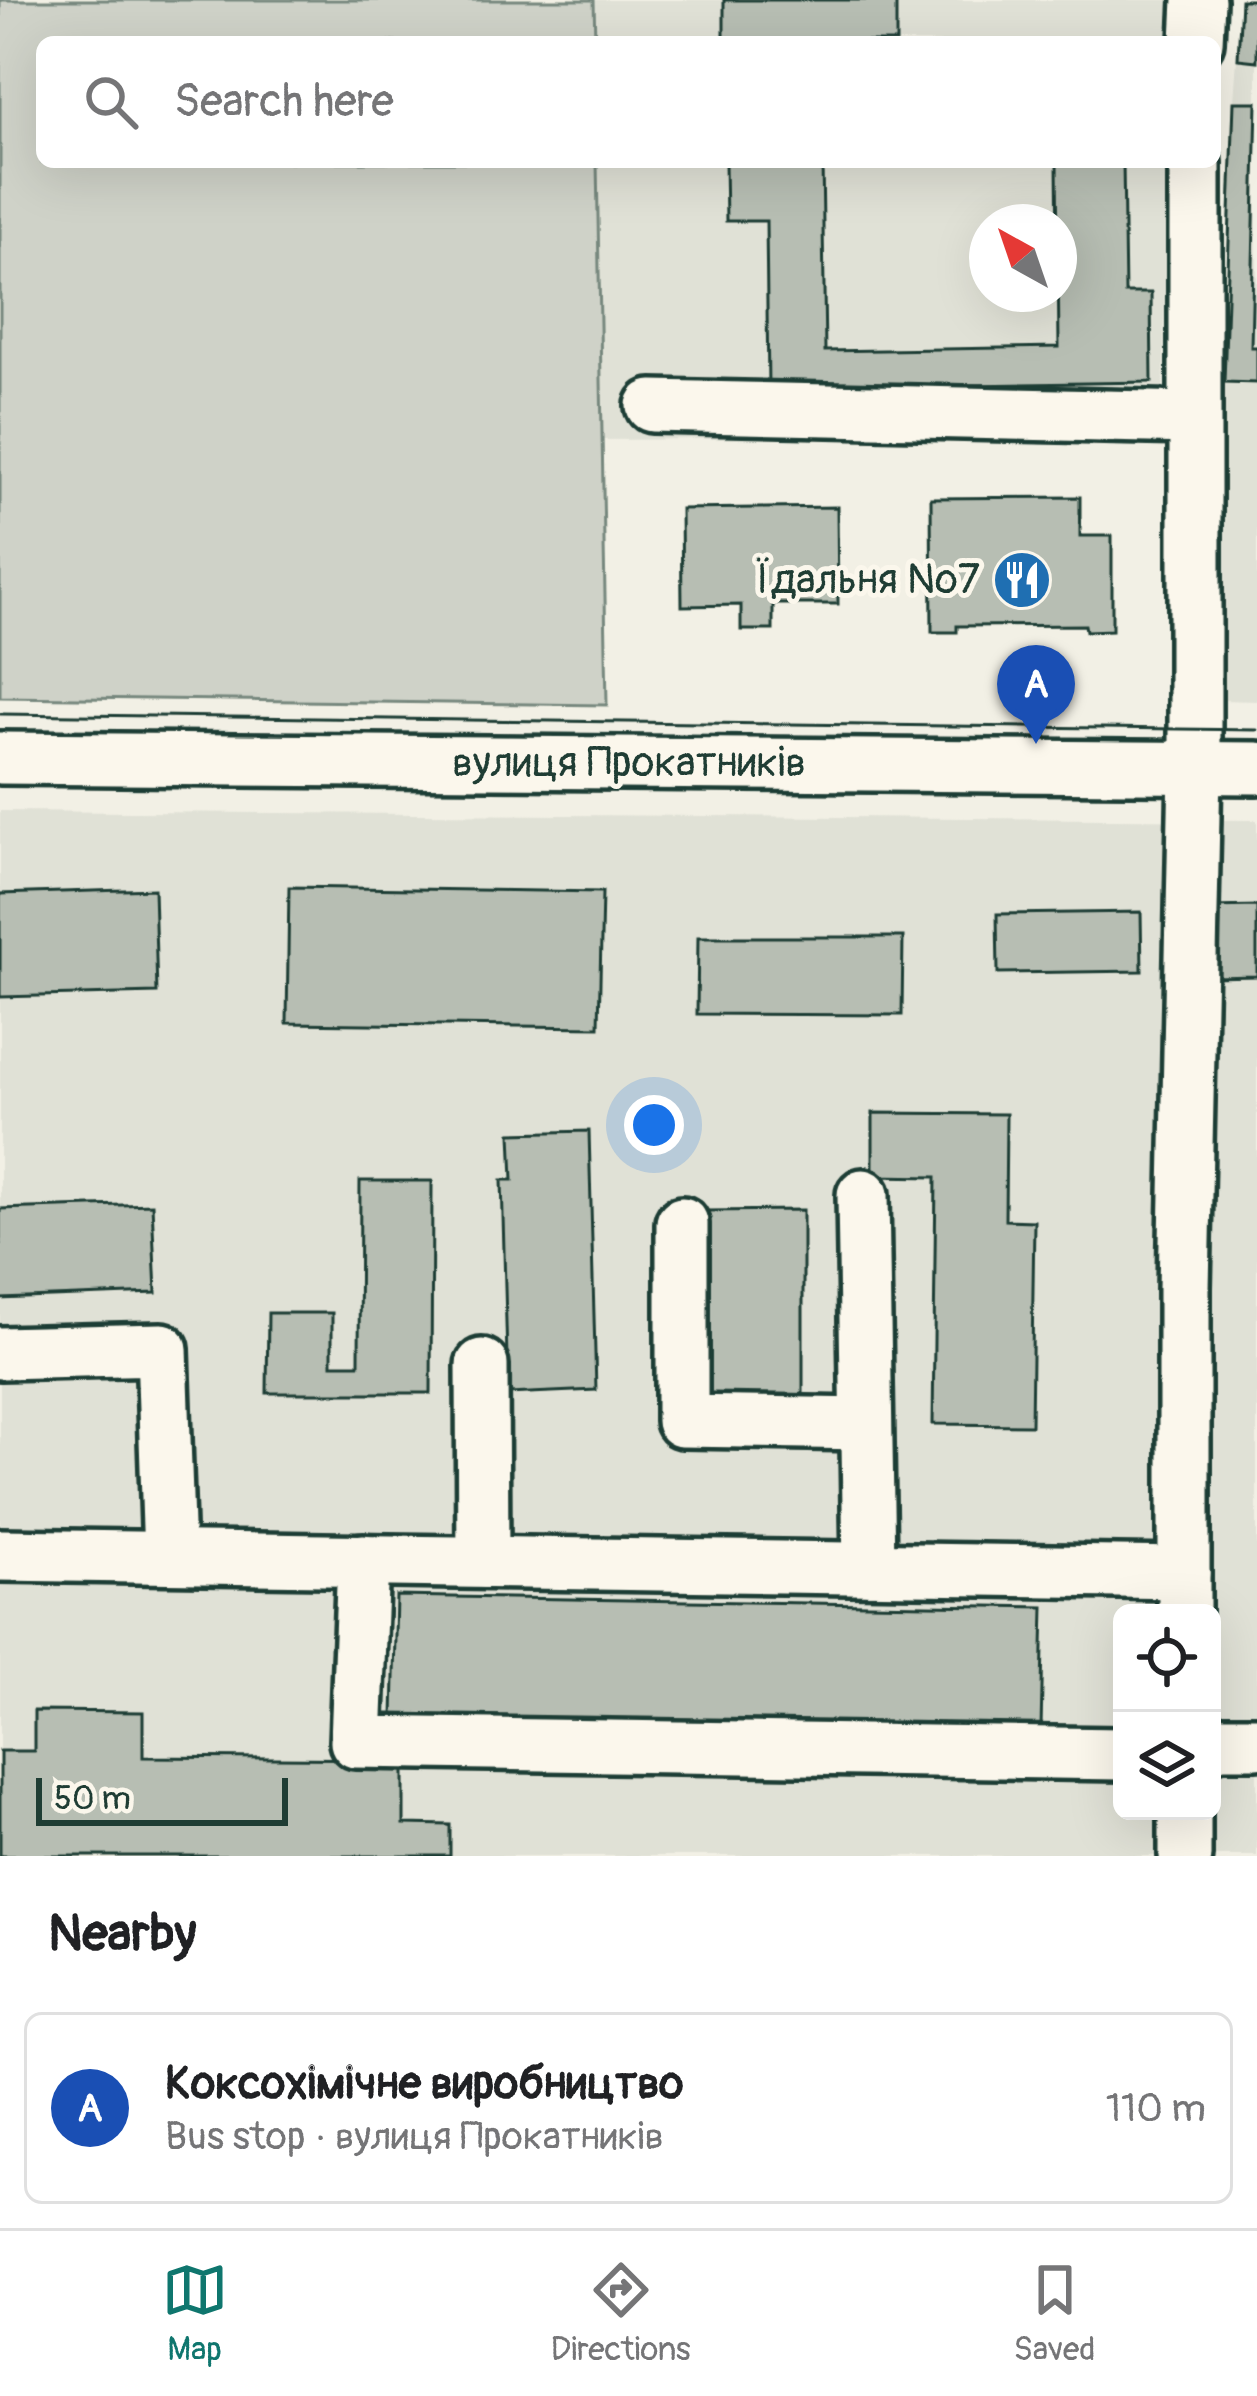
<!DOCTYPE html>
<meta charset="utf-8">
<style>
:root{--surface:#fff;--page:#f2f2f2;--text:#202124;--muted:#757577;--line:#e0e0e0;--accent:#0f766e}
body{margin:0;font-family:Pangolin,sans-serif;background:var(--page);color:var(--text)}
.controls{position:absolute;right:36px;bottom:36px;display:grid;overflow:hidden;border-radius:18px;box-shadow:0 12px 48px #0002}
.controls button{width:108px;height:108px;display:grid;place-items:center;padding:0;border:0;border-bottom:3px solid var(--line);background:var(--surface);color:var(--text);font:60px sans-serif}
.compass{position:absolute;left:969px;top:204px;width:108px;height:108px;border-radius:50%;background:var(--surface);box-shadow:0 12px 48px #0002;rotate:320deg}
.scale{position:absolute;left:36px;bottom:30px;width:252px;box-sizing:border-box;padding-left:12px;border:6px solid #1f3d34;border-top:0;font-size:33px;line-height:42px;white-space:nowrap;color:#1f3d34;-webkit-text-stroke:9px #fbf7ec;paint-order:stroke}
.you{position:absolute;left:654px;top:1125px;width:42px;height:42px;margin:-30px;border:9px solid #fff;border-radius:50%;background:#1a73e8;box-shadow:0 0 0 18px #1a73e833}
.badge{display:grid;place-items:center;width:78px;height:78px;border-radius:50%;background:var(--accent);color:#fff;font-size:39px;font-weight:700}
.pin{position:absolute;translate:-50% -99px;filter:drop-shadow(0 3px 6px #0008)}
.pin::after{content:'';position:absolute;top:63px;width:42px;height:36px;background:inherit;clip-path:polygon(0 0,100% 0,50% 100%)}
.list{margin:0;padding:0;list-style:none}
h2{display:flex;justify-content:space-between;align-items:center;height:156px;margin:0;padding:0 48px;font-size:51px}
h2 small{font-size:39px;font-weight:400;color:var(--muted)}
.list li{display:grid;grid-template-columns:78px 1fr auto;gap:36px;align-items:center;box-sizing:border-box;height:192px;margin:0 24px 24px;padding:0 24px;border:3px solid var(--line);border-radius:18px}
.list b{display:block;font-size:45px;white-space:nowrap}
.list p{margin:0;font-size:39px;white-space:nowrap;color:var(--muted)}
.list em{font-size:39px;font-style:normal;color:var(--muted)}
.icon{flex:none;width:66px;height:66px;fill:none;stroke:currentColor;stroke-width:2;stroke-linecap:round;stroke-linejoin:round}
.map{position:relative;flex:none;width:1257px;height:1856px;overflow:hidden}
.search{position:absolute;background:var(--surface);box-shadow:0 12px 48px #0002;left:36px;right:36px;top:36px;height:132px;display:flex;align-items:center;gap:30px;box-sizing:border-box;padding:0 42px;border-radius:18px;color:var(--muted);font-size:45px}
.sheet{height:372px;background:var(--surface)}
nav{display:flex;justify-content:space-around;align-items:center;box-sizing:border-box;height:168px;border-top:3px solid var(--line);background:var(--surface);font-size:33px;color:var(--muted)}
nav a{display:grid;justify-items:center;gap:6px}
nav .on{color:var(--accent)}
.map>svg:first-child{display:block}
</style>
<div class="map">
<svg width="1257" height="1856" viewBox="0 0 1257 1856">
<rect width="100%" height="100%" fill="#f2f0e5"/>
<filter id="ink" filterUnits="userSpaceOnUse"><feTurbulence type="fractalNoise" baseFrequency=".00833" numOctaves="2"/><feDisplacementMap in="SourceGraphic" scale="24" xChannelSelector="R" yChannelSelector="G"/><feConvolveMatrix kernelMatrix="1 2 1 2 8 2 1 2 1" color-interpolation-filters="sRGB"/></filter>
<g filter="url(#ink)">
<g fill="#e0e1d6" fill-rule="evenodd">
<path d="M 594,0 L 1170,0 L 1169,42 L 595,42 Z"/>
<path d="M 1241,0 L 1257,0 L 1257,701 L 1220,700 L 1224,382 L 1234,102 Z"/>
<path d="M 597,162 L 1167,162 L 1163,434 L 602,440 ZM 987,222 L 1059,222 L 1059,294 L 987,294 Z"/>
<path d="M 0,811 L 1257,820 L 1257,1856 L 0,1856 ZM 1122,1613 L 1212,1613 L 1212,1811 L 1122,1811 Z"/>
</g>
<path fill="#cfd2c8" stroke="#77887e" stroke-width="3" d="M 0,0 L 594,0 L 595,42 L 42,42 L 42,162 L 597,162 L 607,705 L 0,697 Z"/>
<g fill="#b7beb3" stroke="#1f3d34" stroke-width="3">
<rect x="724" y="0" width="172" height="42"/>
<path d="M 1241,0 L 1257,0 L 1257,61 L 1238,59 Z"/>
<path d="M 1234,102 L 1257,102 L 1251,347 L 1257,347 L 1257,383 L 1224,382 Z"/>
<path d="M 725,162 L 822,162 L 825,351 L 1059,347 L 1057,162 L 1123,162 L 1125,293 L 1151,293 L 1152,382 L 768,388 L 766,221 L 726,221 Z"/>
<path d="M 1080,497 L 1080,536 L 1112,536 L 1112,630 L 1086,631 L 1085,625 L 957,626 L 957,632 L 932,632 L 931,498 Z"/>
<path d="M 837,507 L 838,604 L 773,604 L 773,630 L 741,630 L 741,605 L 682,606 L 681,509 Z"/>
<path d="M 289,887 L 602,892 L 599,1027 L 287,1023 Z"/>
<path d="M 154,889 L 157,993 L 0,997 L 0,894 Z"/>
<path d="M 1257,906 L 1257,976 L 1212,977 L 1211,907 Z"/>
<path d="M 1141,912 L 1142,971 L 998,973 L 997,914 Z"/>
<path d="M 698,937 L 903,937 L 902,1015 L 697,1014 Z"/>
<path d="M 873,1113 L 1006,1114 L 1005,1220 L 1034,1221 L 1031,1425 L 933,1424 L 936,1177 L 873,1176 Z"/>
<path d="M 589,1131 L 596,1390 L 508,1394 L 502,1180 L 513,1180 L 511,1133 Z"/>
<path d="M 360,1181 L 432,1181 L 431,1393 L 267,1393 L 268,1313 L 332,1313 L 332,1364 L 359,1364 Z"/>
<path d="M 152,1204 L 156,1293 L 0,1299 L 0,1209 Z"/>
<path d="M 803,1210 L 803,1395 L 706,1396 L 705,1211 Z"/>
<path d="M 396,1596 L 1044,1607 L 1041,1728 L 393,1717 Z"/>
<path d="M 34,1711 L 143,1712 L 143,1757 L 404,1759 L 404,1824 L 450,1825 L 450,1856 L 0,1856 L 0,1751 L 34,1751 Z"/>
</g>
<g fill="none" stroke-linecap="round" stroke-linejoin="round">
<defs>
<g id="minor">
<path d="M 1197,42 L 1199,0"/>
<path d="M 652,406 L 1194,418"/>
<path d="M 0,758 L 1257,768"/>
<path d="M 863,1195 L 869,1568"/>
<path d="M 682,1223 L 682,1421 L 866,1424"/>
<path d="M 0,1353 L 162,1349 L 169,1557"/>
<path d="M 482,1365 L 483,1562"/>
<path d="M 0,1555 L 1184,1573"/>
<path d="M 363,1560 L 356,1742 L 1122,1754"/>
<path d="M 1184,1613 L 1184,1289 L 1195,768 L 1195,162"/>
<path d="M 1212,1745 L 1219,1742 L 1257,1742"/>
<path d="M 1185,1811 L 1185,1856"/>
</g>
</defs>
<use href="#minor" stroke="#1f3d34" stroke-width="60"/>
<use href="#minor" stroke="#fbf7ec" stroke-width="51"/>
<path stroke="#1f3d34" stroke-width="3" d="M 0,714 L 1257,730"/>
</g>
</g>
<defs>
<symbol id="restaurant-disc" viewBox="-11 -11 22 22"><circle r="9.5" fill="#1f6fb2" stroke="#fbf7ec"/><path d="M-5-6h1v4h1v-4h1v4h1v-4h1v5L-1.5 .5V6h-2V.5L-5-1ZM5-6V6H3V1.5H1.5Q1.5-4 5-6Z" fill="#fff"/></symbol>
</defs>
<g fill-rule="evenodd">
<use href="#restaurant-disc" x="989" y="547" width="66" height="66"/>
</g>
<g text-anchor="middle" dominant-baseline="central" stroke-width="10" stroke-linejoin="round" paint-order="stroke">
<g font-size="42" fill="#1f3d34" stroke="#fbf7ec" text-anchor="end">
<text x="980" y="580">Їдальня №7</text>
</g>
<g font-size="42" fill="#1f3d34" stroke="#fbf7ec">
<text x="629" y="763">вулиця Прокатників</text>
</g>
</g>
</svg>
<div class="controls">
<button><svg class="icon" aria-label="locate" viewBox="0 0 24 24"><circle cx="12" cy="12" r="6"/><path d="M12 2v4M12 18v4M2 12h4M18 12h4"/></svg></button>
<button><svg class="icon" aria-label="layers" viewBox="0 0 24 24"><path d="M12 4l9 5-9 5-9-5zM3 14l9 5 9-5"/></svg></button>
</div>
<svg class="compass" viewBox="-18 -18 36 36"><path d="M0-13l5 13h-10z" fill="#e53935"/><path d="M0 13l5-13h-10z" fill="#757577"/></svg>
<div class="scale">50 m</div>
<div class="you"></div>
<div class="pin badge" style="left:1036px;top:744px;background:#1a4fb4">A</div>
<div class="search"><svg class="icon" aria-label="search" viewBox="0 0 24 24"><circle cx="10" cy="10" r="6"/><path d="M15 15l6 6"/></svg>Search here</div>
</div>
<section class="sheet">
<h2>Nearby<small></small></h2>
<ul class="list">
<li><span class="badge" style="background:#1a4fb4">A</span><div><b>Коксохімічне виробництво</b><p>Bus stop · вулиця Прокатників</p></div><em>110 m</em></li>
</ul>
</section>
<nav>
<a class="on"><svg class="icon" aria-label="map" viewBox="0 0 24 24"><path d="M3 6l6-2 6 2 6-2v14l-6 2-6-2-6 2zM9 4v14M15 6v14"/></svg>Map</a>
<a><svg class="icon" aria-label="directions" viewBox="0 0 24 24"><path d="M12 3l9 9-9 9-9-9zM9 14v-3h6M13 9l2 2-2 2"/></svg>Directions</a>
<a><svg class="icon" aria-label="saved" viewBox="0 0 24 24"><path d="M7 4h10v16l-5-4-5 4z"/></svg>Saved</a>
</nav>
